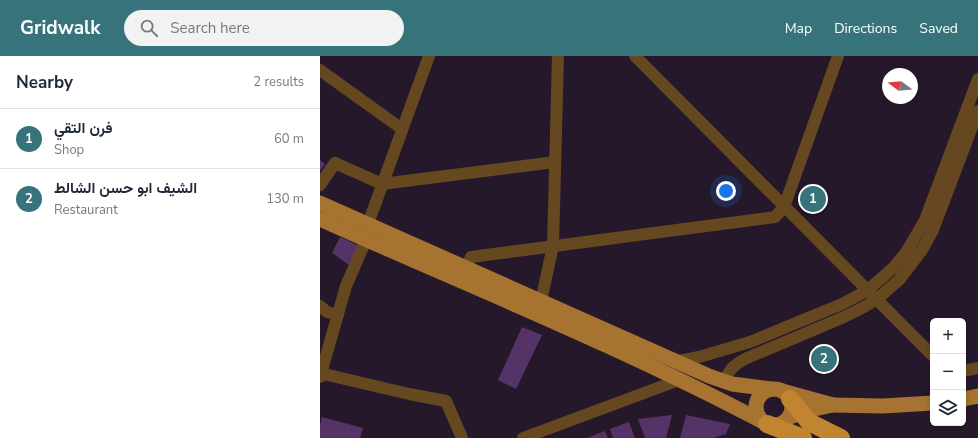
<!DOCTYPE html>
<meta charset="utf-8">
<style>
:root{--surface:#fff;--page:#f2f2f3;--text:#1f2937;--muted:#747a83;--line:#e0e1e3;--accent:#36737a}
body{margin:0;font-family:"Nunito Sans",Vazirmatn,sans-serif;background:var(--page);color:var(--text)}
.controls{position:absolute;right:12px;bottom:12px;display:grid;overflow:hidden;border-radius:6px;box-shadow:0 2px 6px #0003}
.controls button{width:36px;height:36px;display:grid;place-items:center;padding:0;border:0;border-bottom:1px solid var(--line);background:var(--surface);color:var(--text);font:20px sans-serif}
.compass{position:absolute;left:562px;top:12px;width:36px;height:36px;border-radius:50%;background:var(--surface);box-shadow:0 2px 6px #0003;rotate:286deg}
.you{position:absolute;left:406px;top:135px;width:14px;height:14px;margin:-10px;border:3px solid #fff;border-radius:50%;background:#1a73e8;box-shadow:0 0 0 6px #1a73e833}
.badge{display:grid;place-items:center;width:26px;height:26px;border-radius:50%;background:var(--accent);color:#fff;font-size:13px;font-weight:700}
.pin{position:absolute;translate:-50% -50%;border:2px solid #fff;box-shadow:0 1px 4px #0006}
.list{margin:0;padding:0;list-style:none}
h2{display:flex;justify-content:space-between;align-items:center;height:52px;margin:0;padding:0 16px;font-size:17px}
h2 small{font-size:13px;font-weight:400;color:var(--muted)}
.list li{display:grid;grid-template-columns:26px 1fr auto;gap:12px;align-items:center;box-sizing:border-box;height:60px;padding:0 16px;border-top:1px solid var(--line)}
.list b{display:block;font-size:15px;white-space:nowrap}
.list p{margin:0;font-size:13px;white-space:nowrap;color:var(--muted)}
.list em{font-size:13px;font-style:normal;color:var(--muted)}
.icon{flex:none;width:22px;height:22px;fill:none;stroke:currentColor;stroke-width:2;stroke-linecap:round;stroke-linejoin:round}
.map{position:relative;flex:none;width:658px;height:382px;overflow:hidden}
header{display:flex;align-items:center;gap:24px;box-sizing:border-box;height:56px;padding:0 20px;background:var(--accent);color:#fff}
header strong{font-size:19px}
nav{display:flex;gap:22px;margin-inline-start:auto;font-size:14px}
.search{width:280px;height:36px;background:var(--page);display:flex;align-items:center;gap:10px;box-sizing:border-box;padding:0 14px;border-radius:22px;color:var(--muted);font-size:15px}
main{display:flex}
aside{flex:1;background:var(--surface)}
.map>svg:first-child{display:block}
</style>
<header>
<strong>Gridwalk</strong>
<div class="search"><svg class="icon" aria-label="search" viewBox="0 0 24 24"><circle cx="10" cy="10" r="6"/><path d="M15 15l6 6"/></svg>Search here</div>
<nav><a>Map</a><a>Directions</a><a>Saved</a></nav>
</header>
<main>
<aside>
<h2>Nearby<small>2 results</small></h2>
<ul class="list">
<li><span class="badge">1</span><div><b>فرن التقي</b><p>Shop</p></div><em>60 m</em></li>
<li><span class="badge">2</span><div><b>الشيف ابو حسن الشالط</b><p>Restaurant</p></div><em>130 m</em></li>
</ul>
</aside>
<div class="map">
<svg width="658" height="382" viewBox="0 0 658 382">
<rect width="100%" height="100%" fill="#25182b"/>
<g fill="#563367">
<path d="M 0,104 L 5,108 L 0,115 Z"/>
<path d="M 20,181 L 42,191 L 32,211 L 12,197 Z"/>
<path d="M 202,271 L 222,279 L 196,333 L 178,324 Z"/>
<path d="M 352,359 L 346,382 L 325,382 L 318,363 Z"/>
<path d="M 366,359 L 410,368 L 406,378 L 393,382 L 360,382 Z"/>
<path d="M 2,361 L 43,372 L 40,382 L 0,382 L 0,369 Z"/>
<path d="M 309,366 L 315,382 L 293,382 L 290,373 Z"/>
<path d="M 285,375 L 288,382 L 267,382 Z"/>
</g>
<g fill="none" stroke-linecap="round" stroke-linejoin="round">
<g stroke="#664820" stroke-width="12">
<path d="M 315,0 L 613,300"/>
<path d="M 0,14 L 82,73"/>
<path d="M 0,129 L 15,107 L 62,128 L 235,106"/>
<path d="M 48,168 L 109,0"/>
<path d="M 146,212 L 151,201 L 455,161 L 464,151 L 518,0"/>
<path d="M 221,245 L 233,190 L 238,0"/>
<path d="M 0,250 L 7,256 L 18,259"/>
<path d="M 354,306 L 379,301 L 430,286 L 522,248 L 548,234 L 573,212 L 587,195 L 605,164 L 658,23"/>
<path d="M 643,315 L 658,312"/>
<path d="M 0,317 L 89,338 L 126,345 L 142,382"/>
<path d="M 0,321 L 26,230 L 46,184"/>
<path d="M 405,325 C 409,313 415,308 427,302 L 524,261 L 544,251 L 557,243 L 579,224 L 602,194 L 613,174 L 658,55"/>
<path d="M 203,382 L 359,324"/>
</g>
<g stroke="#a67330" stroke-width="15">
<path d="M 0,147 L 389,320 L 412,328 L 451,333"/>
<path d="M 0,163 C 149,230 302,291 447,368"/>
<circle cx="454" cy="351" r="18"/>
<path d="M 462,335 L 513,349 L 480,356 L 473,360"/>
<path d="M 643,343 L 658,340"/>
<path d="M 513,349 L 563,350 L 613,347"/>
</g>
<g stroke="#c1842f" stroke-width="18">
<path d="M 470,343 L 489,366 L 521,382"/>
<path d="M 447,368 L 483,382"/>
</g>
</g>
</svg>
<div class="controls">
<button>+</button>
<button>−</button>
<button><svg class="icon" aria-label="layers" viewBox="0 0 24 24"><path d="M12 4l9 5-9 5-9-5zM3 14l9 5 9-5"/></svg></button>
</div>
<svg class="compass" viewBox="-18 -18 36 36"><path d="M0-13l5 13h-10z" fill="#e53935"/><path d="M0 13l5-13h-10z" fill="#747a83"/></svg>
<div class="you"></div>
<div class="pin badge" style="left:493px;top:143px">1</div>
<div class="pin badge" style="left:504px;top:303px">2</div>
</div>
</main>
